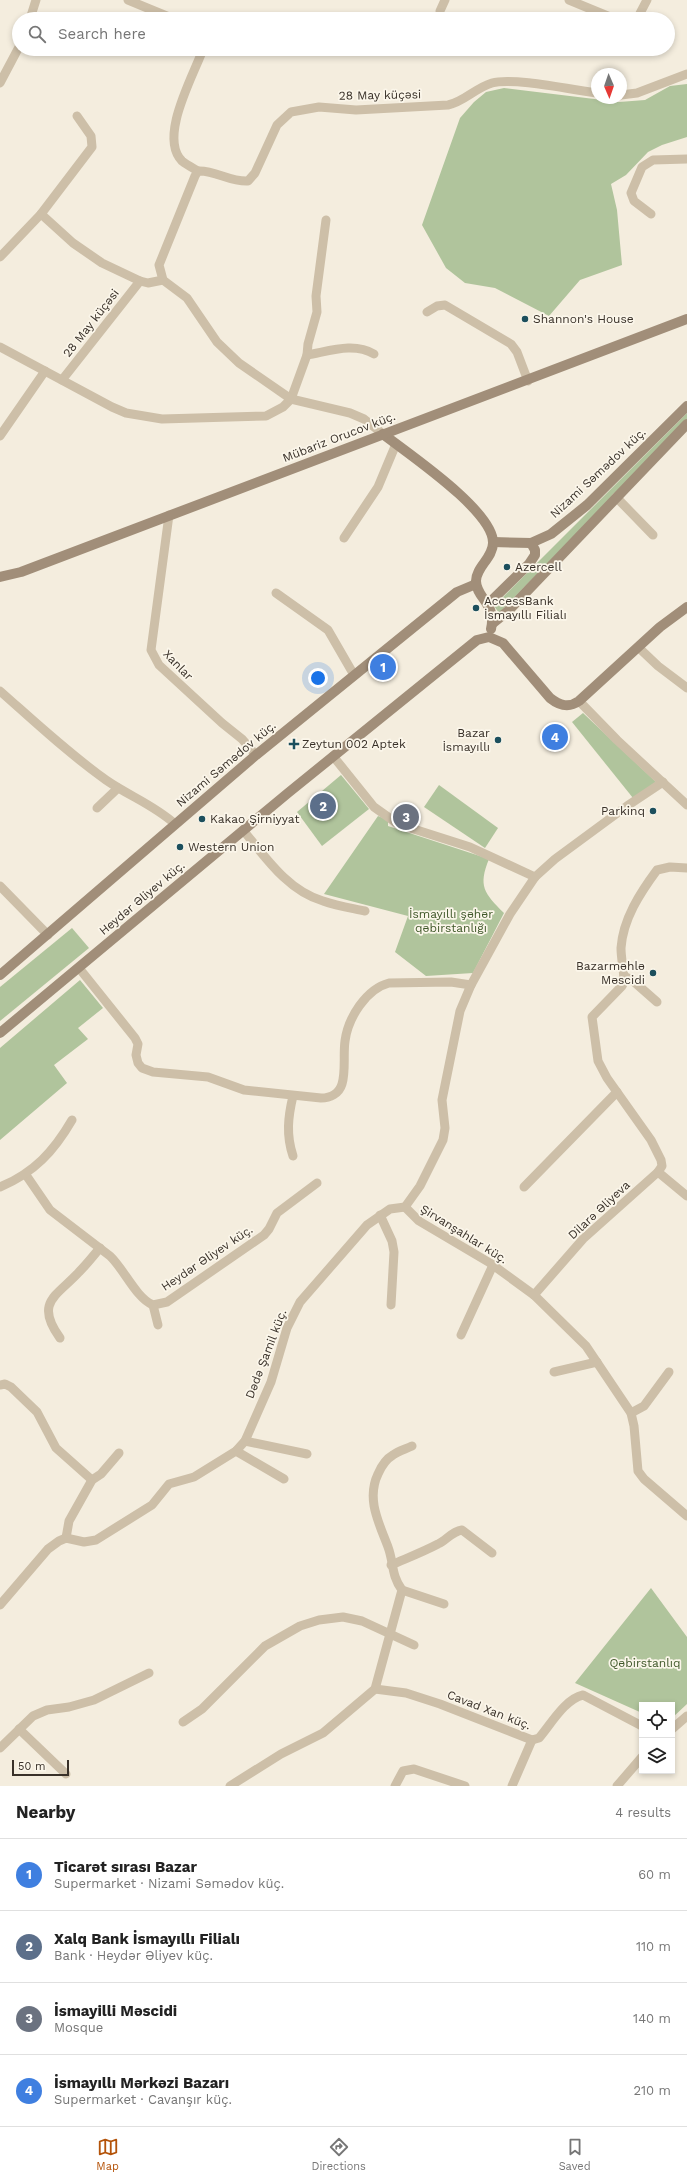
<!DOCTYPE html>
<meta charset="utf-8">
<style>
:root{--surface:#fff;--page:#f6f6f6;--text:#222;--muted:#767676;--line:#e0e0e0;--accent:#b45309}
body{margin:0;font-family:"Work Sans",sans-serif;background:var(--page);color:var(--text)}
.controls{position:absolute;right:12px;bottom:12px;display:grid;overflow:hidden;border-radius:0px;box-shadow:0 2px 6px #0003}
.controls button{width:36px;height:36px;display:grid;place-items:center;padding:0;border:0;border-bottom:1px solid var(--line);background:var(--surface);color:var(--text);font:20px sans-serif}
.compass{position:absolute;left:591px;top:68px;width:36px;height:36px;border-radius:50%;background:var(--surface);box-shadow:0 2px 6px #0003;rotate:178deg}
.scale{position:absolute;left:12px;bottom:10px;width:57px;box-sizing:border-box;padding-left:4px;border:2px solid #393129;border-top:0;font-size:11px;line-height:14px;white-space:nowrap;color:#393129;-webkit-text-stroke:3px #fbf6ea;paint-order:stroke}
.you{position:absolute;left:318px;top:678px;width:14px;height:14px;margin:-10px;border:3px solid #fff;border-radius:50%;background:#1a73e8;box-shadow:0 0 0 6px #1a73e833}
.badge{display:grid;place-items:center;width:26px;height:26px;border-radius:50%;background:var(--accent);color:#fff;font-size:13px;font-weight:700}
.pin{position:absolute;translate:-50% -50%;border:2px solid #fff;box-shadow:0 1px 4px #0006}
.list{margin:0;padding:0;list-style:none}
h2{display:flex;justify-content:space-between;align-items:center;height:52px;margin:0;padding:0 16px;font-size:17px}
h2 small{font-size:13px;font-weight:400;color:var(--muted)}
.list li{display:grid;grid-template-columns:26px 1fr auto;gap:12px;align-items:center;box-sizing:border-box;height:72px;padding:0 16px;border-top:1px solid var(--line)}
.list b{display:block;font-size:15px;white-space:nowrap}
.list p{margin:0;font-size:13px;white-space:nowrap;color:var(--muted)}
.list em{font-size:13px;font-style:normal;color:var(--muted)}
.icon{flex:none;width:22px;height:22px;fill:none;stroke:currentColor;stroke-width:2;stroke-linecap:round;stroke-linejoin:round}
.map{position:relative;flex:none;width:687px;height:1786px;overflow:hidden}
.search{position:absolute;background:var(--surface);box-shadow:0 2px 6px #0003;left:12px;right:12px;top:12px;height:44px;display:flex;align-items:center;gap:10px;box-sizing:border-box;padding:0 14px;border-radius:22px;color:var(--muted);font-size:15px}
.sheet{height:340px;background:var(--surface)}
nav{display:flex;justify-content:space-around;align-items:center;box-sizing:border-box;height:56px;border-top:1px solid var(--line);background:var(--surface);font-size:11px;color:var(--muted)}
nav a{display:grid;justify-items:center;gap:2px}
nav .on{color:var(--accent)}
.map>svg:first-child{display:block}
</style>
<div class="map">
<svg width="687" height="1786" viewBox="0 0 687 1786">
<rect width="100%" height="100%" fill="#f4edde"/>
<g fill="#b0c49c">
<path d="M 687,84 L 687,137 L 662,145 L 648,152 L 626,175 L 611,184 L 617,210 L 622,265 L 580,280 L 549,316 L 495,288 L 465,283 L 446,268 L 422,225 L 460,118 L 474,102 L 486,92 L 504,88 L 619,102 L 645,100 L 670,86 Z"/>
<path d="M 687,413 L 687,420 L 499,613 L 494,606 Z"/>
<path d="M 583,713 L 656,782 L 633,798 L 572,722 Z"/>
<path d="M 341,775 L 369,809 L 322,846 L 297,812 Z"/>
<path d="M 439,785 L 498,828 L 485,848 L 424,807 Z"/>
<path d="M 378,816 L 388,820 L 388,826 L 489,859 C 478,886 484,893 504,913 L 473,973 L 426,976 L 395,952 L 408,916 L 324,894 Z"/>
<path d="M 72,928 L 89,948 L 0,1021 L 0,987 Z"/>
<path d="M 80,980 L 103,1008 L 78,1028 L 88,1039 L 54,1065 L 67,1083 L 0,1140 L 0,1048 Z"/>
<path d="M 651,1588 L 687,1637 L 687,1704 L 672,1718 L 672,1705 L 642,1705 L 642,1713 L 575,1683 Z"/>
</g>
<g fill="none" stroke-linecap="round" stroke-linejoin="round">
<g stroke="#cdbfa8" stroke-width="9">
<path d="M 128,0 L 174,19"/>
<path d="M 569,0 L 615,19"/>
<path d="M 440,11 L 445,0"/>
<path d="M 30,19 L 36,0"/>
<path d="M 637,19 L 647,0"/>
<path d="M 0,83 L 19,47"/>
<path d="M 621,95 L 637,93 L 687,74"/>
<path d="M 198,171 C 193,168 187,165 182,161 C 158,137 194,75 203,49"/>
<path d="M 41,214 L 73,243 L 102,263 L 140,281 L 148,283 L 163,280"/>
<path d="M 651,214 L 634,201 L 631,193 L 642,167 L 653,160 L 687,159"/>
<path d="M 0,257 L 41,214 L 92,147 L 91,136 L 77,116"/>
<path d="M 427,312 L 437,306 L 445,305 L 511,344 L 517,352 L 528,381"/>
<path d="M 0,347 L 112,407 L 126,413 L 162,419 L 266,416 L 283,407 L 291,399 L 307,355 L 308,344 L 317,312 L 316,296 L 326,220"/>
<path d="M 307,355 C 330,351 354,342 374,354"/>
<path d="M 62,380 L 140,281"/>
<path d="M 383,434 L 364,419 L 350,413 L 291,399 L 239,363 L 217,342 L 187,298 L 163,280 L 159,265 L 195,176 L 198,171 C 215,170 230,182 248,181 L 255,173 L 277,125 L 291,112 L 319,107 L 356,110 L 448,105 C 464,102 475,88 492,83 C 513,77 573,90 597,93"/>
<path d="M 0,436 L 45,371"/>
<path d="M 616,497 L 653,535"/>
<path d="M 169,515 L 151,650 L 159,665 L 222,723 L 242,739 L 256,755"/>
<path d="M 344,538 L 378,487 L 396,444"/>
<path d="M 276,593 L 328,630 L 354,675"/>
<path d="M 638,647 L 658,666 L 687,688"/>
<path d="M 0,691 C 34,721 68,753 106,780 C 129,796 154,805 175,824"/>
<path d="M 579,701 L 617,740 L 687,805"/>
<path d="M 333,756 L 374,807 L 398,824 L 470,847 L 535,877"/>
<path d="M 663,782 L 627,806 L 555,859 L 535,877 L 510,914 L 471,985 L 460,1011 L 442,1100 L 445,1128 L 443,1140 L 420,1186 L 405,1207 L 419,1221 L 490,1263 L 534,1295 L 586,1346 L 631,1413 L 634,1426 L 638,1471 L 644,1479 L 687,1516"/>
<path d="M 97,808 L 118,788"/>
<path d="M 243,830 C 265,857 288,891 323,901 C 337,906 351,908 365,911"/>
<path d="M 0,886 L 48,935"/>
<path d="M 79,968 L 135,1038 L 138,1044 L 136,1055 L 138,1063 L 142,1068 L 153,1072 L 208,1077 L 244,1090 L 321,1098 C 330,1098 339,1094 342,1084 C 346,1071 343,1055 345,1041 C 348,1018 366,989 389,983 L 451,982 L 471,985"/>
<path d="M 624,976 L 632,980 L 657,1002"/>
<path d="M 293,1096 C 288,1117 286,1135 293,1156"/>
<path d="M 658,1172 L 662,1166 L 661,1160 L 651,1140 L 607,1078 L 598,1061 L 592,1017 L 622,986 L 624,982 C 624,970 621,959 621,948 C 623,919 640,893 657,870 L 670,867 L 687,868"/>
<path d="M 26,1175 L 50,1210 L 110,1256 C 124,1269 136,1298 153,1305 L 167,1302 L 264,1235 L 269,1229 L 277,1213 L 317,1183"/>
<path d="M 0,1187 C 34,1173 54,1151 72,1120"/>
<path d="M 524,1187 L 617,1092"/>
<path d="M 380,1215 L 392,1241 L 394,1252 L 391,1305"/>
<path d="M 534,1295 L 583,1239 L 658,1172 L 687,1196"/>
<path d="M 153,1305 L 158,1325"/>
<path d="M 461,1335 L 493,1265"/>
<path d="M 60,1338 C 34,1302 57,1296 79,1272 C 87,1264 93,1256 100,1248"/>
<path d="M 554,1372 L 597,1362"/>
<path d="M 0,1385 L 5,1384 L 11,1387 L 37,1412 L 56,1448 L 92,1480"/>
<path d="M 631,1413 L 644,1406 L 669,1372"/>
<path d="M 245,1441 L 307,1454"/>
<path d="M 236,1451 L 284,1479"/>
<path d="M 66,1538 L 69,1521 L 92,1480 L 101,1474 L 119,1453"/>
<path d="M 391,1565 C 407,1558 423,1552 438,1544 C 447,1540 451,1532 462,1530 L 492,1553"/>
<path d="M 402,1590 L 444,1604"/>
<path d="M 0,1605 L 48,1549 L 59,1541 L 66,1538 L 84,1542 L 96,1540 L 152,1505 L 169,1484 L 194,1477 L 236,1451 L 245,1441 L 271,1382 L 287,1328 L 300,1302 L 367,1225 L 390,1209 L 405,1207"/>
<path d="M 375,1689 L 406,1693 L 440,1704 L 532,1740 L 539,1738 C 551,1724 565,1699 583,1695 L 642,1726"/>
<path d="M 183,1722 L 202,1709 L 265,1646 L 300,1626 L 319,1620 L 343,1617 L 362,1621 L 414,1645"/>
<path d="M 19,1729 L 66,1774"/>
<path d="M 672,1729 L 687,1716"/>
<path d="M 0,1748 L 33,1716 L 47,1710 L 69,1707 L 94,1700 L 149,1673"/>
<path d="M 230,1786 L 281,1754 L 323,1733 L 375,1689 L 402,1590 C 391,1575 394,1563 388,1547 C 379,1523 366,1499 378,1474 C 381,1467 386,1459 393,1455 C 398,1451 406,1449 412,1446"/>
<path d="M 395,1786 L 403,1771 L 414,1769 L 465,1786"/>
<path d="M 512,1786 L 532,1740"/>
<path d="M 617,1786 L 642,1757"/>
</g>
<g stroke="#a18e79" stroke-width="10">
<path d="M 383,434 C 407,453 494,511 493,543 C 493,558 476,567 476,581 C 476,598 497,604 491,629"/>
<path d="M 493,542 L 531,543 L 551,534 L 587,505 L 687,406"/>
<path d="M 0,577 L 21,572 L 687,319"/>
<path d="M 488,604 L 529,564 L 535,555 L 535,550 L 531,543"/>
<path d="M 492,624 L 509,610 L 687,424"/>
<path d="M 0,975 L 256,755 L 457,592 L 476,584"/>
<path d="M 0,1033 L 288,793 L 477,640 L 489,637 L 503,643 L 550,698 C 560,706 569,708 579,701 L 660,627 L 687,607"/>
</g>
</g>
<g fill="#1c4f5d" stroke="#fbf6ea" stroke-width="1.5">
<circle cx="525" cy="319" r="4"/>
<circle cx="507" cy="567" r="4"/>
<circle cx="476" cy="608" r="4"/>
<circle cx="498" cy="740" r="4"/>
<path d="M292 738h4v4h4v4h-4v4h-4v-4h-4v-4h4z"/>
<circle cx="653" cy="811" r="4"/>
<circle cx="202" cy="819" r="4"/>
<circle cx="180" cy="847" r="4"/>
<circle cx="653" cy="973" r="4"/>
</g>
<g text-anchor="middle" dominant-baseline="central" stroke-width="3.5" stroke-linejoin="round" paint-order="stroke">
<g font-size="12" fill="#393129" stroke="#fbf6ea">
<text transform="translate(380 95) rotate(-1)">28 May küçəsi</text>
<text transform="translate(91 323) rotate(-52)">28 May küçəsi</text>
<text transform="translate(339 437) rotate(-21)">Mübariz Orucov küç.</text>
<text transform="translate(598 473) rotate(-43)">Nizami Səmədov küç.</text>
<text transform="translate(178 665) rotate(46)">Xanlar</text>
<text transform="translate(226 764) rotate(-40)">Nizami Səmədov küç.</text>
<text transform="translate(142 898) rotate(-40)">Heydər Əliyev küç.</text>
<text transform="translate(599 1210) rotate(-43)">Dilarə Əliyeva</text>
<text transform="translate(464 1234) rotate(32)">Şirvanşahlar küç.</text>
<text transform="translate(207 1258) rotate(-34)">Heydər Əliyev küç.</text>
<text transform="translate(266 1354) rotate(-69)">Dədə Şamil küç.</text>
<text transform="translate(489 1710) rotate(21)">Cavad Xan küç.</text>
</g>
<g font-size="12" fill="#393129" stroke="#fbf6ea" text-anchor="start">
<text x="533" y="319">Shannon's House</text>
<text x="515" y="567">Azercell</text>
<text x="484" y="601">AccessBank<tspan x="484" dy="14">İsmayıllı Filialı</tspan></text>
<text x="490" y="733" text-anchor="end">Bazar<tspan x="490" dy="14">İsmayıllı</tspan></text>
<text x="302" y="744">Zeytun 002 Aptek</text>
<text x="645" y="811" text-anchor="end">Parkinq</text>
<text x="210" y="819">Kakao Şirniyyat</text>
<text x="188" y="847">Western Union</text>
<text x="645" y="966" text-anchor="end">Bazarməhlə<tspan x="645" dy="14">Məscidi</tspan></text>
</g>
<g font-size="12" fill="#41592b" stroke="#fbf6ea">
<text x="451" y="914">İsmayıllı şəhər<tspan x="451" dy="14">qəbirstanlığı</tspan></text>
<text x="645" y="1663">Qəbirstanlıq</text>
</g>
</g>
</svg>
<div class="controls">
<button><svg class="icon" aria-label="locate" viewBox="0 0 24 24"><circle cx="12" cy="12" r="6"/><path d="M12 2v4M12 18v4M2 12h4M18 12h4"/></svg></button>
<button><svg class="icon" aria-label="layers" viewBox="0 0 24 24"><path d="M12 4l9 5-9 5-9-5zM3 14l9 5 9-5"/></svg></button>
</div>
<svg class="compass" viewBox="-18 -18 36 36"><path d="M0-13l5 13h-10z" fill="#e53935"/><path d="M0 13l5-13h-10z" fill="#767676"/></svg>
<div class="scale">50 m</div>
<div class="you"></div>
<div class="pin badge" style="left:383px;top:667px;background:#3f7fe0">1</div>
<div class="pin badge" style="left:323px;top:806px;background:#5c6f8a">2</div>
<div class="pin badge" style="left:406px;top:817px;background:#6b7280">3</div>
<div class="pin badge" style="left:555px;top:737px;background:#3f7fe0">4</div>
<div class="search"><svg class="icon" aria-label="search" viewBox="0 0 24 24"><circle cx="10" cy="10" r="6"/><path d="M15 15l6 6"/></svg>Search here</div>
</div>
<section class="sheet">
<h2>Nearby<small>4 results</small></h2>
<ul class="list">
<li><span class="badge" style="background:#3f7fe0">1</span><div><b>Ticarət sırası Bazar</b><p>Supermarket · Nizami Səmədov küç.</p></div><em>60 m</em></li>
<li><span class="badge" style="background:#5c6f8a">2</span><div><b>Xalq Bank İsmayıllı Filialı</b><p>Bank · Heydər Əliyev küç.</p></div><em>110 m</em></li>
<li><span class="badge" style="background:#6b7280">3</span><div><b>İsmayilli Məscidi</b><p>Mosque</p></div><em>140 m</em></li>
<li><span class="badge" style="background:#3f7fe0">4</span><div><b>İsmayıllı Mərkəzi Bazarı</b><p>Supermarket · Cavanşır küç.</p></div><em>210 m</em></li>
</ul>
</section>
<nav>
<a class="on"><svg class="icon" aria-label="map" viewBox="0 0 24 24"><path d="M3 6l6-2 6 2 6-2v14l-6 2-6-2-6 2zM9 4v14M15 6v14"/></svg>Map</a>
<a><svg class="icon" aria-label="directions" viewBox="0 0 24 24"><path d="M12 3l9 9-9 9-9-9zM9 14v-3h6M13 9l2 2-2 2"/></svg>Directions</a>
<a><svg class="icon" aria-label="saved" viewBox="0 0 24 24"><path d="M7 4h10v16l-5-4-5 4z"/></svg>Saved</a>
</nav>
